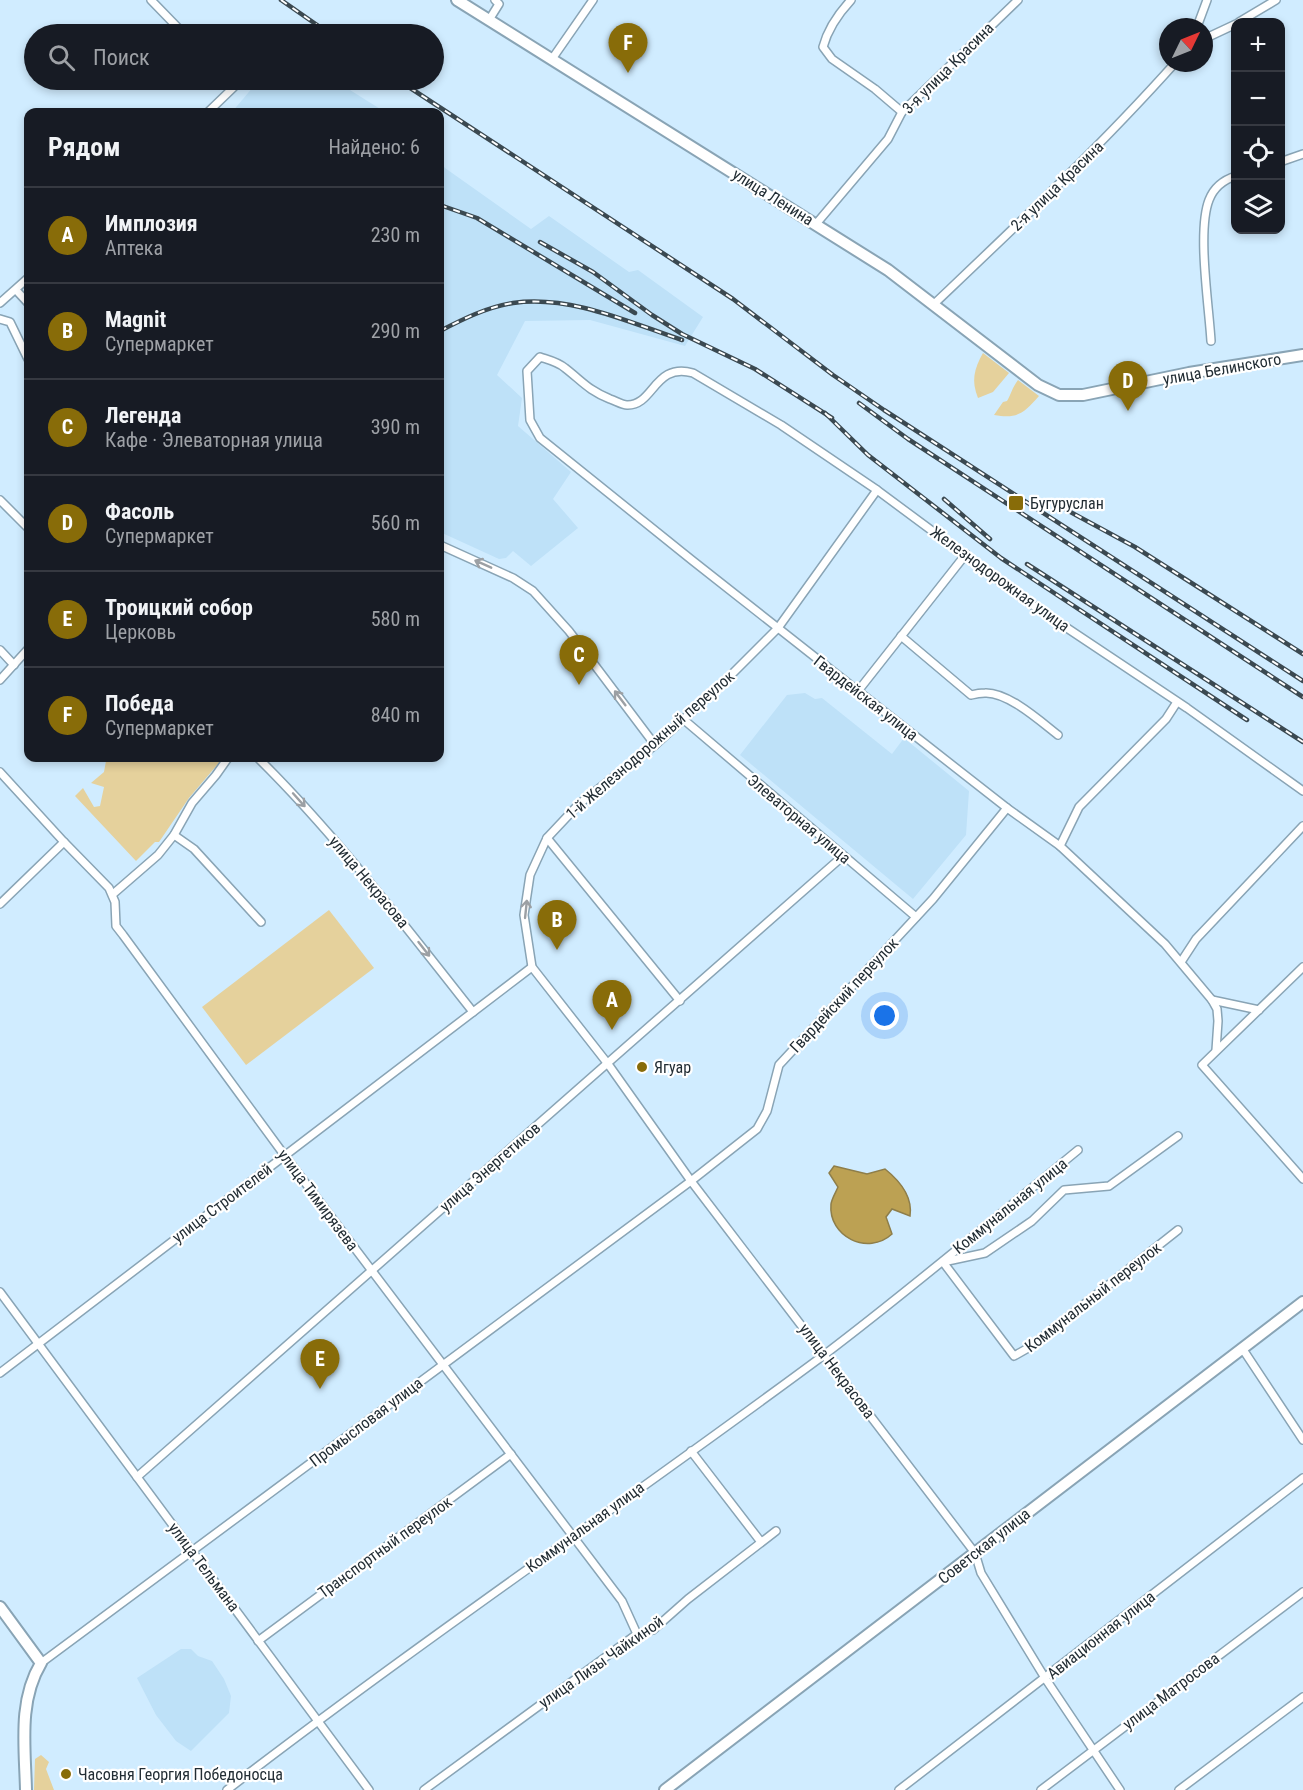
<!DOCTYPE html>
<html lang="ru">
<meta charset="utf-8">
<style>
:root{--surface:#171b24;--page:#20242c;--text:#f1f3f6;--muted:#9ea1a6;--line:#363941;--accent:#886c09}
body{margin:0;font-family:"Roboto Condensed",sans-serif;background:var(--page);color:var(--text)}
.controls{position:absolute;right:18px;top:18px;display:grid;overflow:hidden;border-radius:12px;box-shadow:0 3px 9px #0003}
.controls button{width:54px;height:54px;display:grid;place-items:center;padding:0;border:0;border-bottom:2px solid var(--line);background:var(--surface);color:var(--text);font:30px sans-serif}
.compass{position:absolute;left:1159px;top:18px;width:54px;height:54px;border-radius:50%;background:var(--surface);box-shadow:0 3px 9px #0003;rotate:47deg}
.you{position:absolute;left:885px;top:1016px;width:21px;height:21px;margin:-15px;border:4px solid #fff;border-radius:50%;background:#1a73e8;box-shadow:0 0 0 9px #1a73e833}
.badge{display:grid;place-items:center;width:39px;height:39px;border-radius:50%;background:var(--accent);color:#fff;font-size:20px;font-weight:700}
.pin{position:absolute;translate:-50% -50px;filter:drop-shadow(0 2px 3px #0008)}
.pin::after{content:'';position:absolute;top:32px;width:21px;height:18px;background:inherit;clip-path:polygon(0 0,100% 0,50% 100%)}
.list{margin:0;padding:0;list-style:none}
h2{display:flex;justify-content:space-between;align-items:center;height:78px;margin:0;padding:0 24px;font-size:26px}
h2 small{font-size:20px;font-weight:400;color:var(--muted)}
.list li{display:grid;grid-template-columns:39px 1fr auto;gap:18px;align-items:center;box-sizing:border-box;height:96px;padding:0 24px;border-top:2px solid var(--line)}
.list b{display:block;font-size:22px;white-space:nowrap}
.list p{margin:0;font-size:20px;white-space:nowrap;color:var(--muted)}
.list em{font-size:20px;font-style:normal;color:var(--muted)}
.icon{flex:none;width:33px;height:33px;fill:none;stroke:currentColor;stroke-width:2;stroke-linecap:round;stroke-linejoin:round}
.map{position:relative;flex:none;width:1303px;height:1790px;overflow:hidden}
.search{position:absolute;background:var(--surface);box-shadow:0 3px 9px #0003;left:24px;top:24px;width:420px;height:66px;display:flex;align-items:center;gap:15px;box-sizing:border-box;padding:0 21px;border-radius:33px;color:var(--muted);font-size:22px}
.panel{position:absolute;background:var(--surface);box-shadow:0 3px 9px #0003;left:24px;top:108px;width:420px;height:654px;border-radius:12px}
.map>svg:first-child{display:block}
</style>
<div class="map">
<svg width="1303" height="1790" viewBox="0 0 1303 1790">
<rect width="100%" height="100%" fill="#d0ecff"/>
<g fill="#bee1f8">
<path d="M 259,80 L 334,80 L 385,112 L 232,112 Z"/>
<path d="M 440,162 L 445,168 L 531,229 L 549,216 L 629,272 L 638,270 L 703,317 L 685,346 L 590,320 L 525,321 L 497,375 L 522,398 L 518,426 L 571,472 L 553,499 L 578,528 L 531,566 L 513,551 L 506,558 L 499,559 L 440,532 Z"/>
<path d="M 805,693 L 815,699 L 822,698 L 892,754 L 904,738 L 969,791 L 966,835 L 913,899 L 740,755 L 787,695 Z"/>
<path d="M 181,1649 L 191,1649 L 198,1656 L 212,1661 L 224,1679 L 231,1696 L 229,1713 L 191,1751 L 176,1741 L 156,1715 L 137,1678 Z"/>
</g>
<g fill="#e5d19c">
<path d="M 983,353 L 1009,373 L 993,392 L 978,398 C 971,381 974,369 983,353 Z"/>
<path d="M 1018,380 L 1039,396 C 1023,414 1017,419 994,415 L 1003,402 L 1007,401 C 1011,394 1012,388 1018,380 Z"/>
<path d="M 123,758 L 223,758 L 189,798 L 159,842 L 155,842 L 136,861 L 75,796 L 83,788 L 94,807 L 100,806 L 104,787 L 91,783 L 104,772 L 106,761 Z"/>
<path d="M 329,910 L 374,968 L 246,1065 L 202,1007 Z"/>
<path d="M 41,1755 L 49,1762 L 46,1769 L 54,1790 L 34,1790 L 35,1759 Z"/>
</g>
<path fill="#bca153" stroke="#8e7e4a" stroke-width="1.5" d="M 834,1166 L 867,1174 L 885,1169 C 900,1181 913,1196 910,1216 L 892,1209 L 886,1217 L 892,1234 C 868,1256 828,1237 831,1204 C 832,1198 836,1192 838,1187 L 829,1173 Z"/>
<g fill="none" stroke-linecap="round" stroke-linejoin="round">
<defs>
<g id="minor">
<path d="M 151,0 L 184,34"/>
<path d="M 851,0 C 838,14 828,28 823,47 L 832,59 L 875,89 L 902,112"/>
<path d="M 489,20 L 499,4 L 495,0"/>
<path d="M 1239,22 L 1276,0"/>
<path d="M 1197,27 L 1207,0"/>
<path d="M 1204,39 L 1236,24"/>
<path d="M 552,59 L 593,0"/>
<path d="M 208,112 L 234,87 L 226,80"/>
<path d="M 1280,162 L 1303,154"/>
<path d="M 816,224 L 888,139 L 902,112 L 1018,0"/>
<path d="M 16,290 L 28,303"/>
<path d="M 0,303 L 28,278"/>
<path d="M 934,304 C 1016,226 1099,148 1175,63"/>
<path d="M 0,319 L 10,322 L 28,359"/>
<path d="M 1211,341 C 1209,306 1197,231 1209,200 C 1214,187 1223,180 1236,176"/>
<path d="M 877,490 L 778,628 L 720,686 L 655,745 L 579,804 L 547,838 L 530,875 L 524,915 L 532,967 L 608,1064 L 691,1181 L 975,1553 L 981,1573 L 1045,1678 L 1120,1790"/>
<path d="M 0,500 L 28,528"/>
<path d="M 440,545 L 513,578 L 533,591 L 569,631 L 655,745"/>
<path d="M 901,636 L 971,695 C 975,694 980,693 985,693 C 1008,692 1040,721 1058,735"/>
<path d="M 0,650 L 14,665"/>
<path d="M 0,680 L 28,649"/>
<path d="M 858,691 L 966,554"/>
<path d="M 683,719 L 916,917"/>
<path d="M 258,758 C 337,836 404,925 473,1012"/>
<path d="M 0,772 L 64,842 L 109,888 L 115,902 L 116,926 L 123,935 L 285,1156 L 622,1601 L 637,1634"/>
<path d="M 174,835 L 194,849 L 261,922"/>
<path d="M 547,838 L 680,1001"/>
<path d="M 1060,846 L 1079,807 L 1166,719 L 1177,702"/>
<path d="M 113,894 L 158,855 L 174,835 L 192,803 L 216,775 L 228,758"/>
<path d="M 0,904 L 64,842"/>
<path d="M 1181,962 L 1196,939 L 1303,826"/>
<path d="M 1303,967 L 1202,1065 L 1303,1179"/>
<path d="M 1212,1000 L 1259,1010"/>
<path d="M 1216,1050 L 1218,1021 L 1217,1009 L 1212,1000 L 1165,944 L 1060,846 L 1007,808 L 938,754 L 693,561 L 540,438 L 530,420 L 527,371 L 540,357 C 549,360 558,362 565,368 C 583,382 588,390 610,399 C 616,401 622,405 627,405 C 654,406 654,362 693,373 L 781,425 L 877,490 L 1028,602 L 1187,708 L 1303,791"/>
<path d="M 1178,1136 L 1109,1186 L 1064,1190 L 1032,1221 L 985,1253 L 943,1262 L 1014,1356 L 1030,1347 L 1178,1230"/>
<path d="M 0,1292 L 369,1790"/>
<path d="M 1242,1348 L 1303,1440"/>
<path d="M 0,1373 L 532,967"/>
<path d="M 691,1451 L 761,1542"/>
<path d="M 137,1477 L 843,856"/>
<path d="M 258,1641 L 511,1454"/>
<path d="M 41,1663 L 691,1181 L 757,1129 L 767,1111 L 779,1065 L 933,899 L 1007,808"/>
<path d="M 227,1790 C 422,1640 626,1502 824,1355 C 911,1289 994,1219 1078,1150"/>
<path d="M 424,1790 L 637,1634 L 653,1630 L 688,1599 L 776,1531"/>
<path d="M 899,1790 L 1303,1478"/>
<path d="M 1041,1790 L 1303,1592"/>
<path d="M 1179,1790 L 1303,1697"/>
</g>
<path id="secondary" d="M 0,1607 L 41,1663 C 18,1701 25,1747 26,1790"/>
<g id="primary">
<path d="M 457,0 L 888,270 L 1038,385 L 1059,395 L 1083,395 L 1189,373 L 1303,355"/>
<path d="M 665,1790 L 1303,1302"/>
</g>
</defs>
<use href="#minor" stroke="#89a4b5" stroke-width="10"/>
<use href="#secondary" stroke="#89a4b5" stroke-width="14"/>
<use href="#primary" stroke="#89a4b5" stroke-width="14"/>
<use href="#minor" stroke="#fff" stroke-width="7"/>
<use href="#secondary" stroke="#fff" stroke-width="10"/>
<use href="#primary" stroke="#fff" stroke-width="10"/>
<defs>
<g id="rail">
<path d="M 281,0 L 330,34"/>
<path d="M 398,80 L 733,299 L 833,375 L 884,410 L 1303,681"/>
<path d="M 440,205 L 477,218 L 635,313"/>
<path d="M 540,242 L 593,272 L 652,315 L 682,334 L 755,369 L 832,418"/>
<path d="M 440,331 C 463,319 487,307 513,303 C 571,295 628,322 682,340"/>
<path d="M 859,403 L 908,439 L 1303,697"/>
<path d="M 825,413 L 868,455 L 1001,558 L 1247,720"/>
<path d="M 944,499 L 990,539"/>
<path d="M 1063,508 L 1135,547 L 1303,654"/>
<path d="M 1027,564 L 1303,742"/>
</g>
</defs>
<use href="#rail" stroke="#3b4951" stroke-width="4.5"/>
<use href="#rail" stroke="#fff" stroke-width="2" stroke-dasharray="7" stroke-linecap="butt"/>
</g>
<defs><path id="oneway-shaft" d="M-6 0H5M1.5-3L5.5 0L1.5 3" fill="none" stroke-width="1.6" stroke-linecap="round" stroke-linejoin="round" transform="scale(1.5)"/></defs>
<g stroke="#9ca0a4">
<use href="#oneway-shaft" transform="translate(483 564) rotate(-156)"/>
<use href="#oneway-shaft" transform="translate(620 698) rotate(-127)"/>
<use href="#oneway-shaft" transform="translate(299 800) rotate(48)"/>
<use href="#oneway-shaft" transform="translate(526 909) rotate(-84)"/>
<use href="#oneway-shaft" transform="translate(424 949) rotate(52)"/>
</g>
<g fill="#886c09" stroke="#fff" stroke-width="2">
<rect x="1008" y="495" width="16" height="16" rx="3"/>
<circle cx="642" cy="1067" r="6"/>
<circle cx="66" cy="1774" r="6"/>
</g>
<g text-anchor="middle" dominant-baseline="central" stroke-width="4.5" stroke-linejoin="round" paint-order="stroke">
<g font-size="16" fill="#222d34" stroke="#fff">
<text transform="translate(948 68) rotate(-45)">3-я улица Красина</text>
<text transform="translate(1057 186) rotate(-44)">2-я улица Красина</text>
<text transform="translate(773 197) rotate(32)">улица Ленина</text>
<text transform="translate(1222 369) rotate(-10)">улица Белинского</text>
<text transform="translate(1000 579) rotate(36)">Железнодорожная улица</text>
<text transform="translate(866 698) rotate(38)">Гвардейская улица</text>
<text transform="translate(650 745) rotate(-41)">1-й Железнодорожный переулок</text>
<text transform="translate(799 819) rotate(40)">Элеваторная улица</text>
<text transform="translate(369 882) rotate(50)">улица Некрасова</text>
<text transform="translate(844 995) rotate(-47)">Гвардейский переулок</text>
<text transform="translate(490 1167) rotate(-41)">улица Энергетиков</text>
<text transform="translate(318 1200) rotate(53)">улица Тимирязева</text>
<text transform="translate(222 1203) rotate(-37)">улица Строителей</text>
<text transform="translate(1010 1206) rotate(-39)">Коммунальная улица</text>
<text transform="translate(1093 1297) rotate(-38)">Коммунальный переулок</text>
<text transform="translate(837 1371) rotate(53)">улица Некрасова</text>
<text transform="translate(366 1422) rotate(-37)">Промысловая улица</text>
<text transform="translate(585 1527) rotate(-36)">Коммунальная улица</text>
<text transform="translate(984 1546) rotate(-38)">Советская улица</text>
<text transform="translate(385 1547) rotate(-36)">Транспортный переулок</text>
<text transform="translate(204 1567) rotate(53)">улица Тельмана</text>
<text transform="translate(1101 1635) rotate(-38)">Авиационная улица</text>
<text transform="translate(601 1662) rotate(-35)">улица Лизы Чайкиной</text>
<text transform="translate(1171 1691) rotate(-37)">улица Матросова</text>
</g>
<g font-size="16" fill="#222d34" stroke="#fff" text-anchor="start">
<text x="1030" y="503">Бугуруслан</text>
<text x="654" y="1067">Ягуар</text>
<text x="78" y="1774">Часовня Георгия Победоносца</text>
</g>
</g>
</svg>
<div class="controls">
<button>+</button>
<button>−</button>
<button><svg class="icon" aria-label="locate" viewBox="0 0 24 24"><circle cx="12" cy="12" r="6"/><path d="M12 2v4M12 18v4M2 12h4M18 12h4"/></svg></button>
<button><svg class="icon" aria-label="layers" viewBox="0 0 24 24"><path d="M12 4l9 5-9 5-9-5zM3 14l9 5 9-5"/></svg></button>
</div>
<svg class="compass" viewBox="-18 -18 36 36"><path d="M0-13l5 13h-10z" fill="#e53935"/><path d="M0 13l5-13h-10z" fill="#9ea1a6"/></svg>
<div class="you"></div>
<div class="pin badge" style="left:612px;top:1030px">A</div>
<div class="pin badge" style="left:557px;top:950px">B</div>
<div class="pin badge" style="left:579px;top:685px">C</div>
<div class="pin badge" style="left:1128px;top:411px">D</div>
<div class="pin badge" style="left:320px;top:1389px">E</div>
<div class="pin badge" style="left:628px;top:73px">F</div>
<div class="search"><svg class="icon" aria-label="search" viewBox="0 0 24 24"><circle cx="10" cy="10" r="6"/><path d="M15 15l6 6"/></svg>Поиск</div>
<section class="panel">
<h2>Рядом<small>Найдено: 6</small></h2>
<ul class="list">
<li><span class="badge">A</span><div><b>Имплозия</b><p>Аптека</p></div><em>230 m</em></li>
<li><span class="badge">B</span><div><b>Magnit</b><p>Супермаркет</p></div><em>290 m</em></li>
<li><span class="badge">C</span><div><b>Легенда</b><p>Кафе · Элеваторная улица</p></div><em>390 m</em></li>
<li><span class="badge">D</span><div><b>Фасоль</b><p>Супермаркет</p></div><em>560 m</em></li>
<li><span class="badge">E</span><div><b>Троицкий собор</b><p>Церковь</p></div><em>580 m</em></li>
<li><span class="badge">F</span><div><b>Победа</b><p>Супермаркет</p></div><em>840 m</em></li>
</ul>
</section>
</div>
